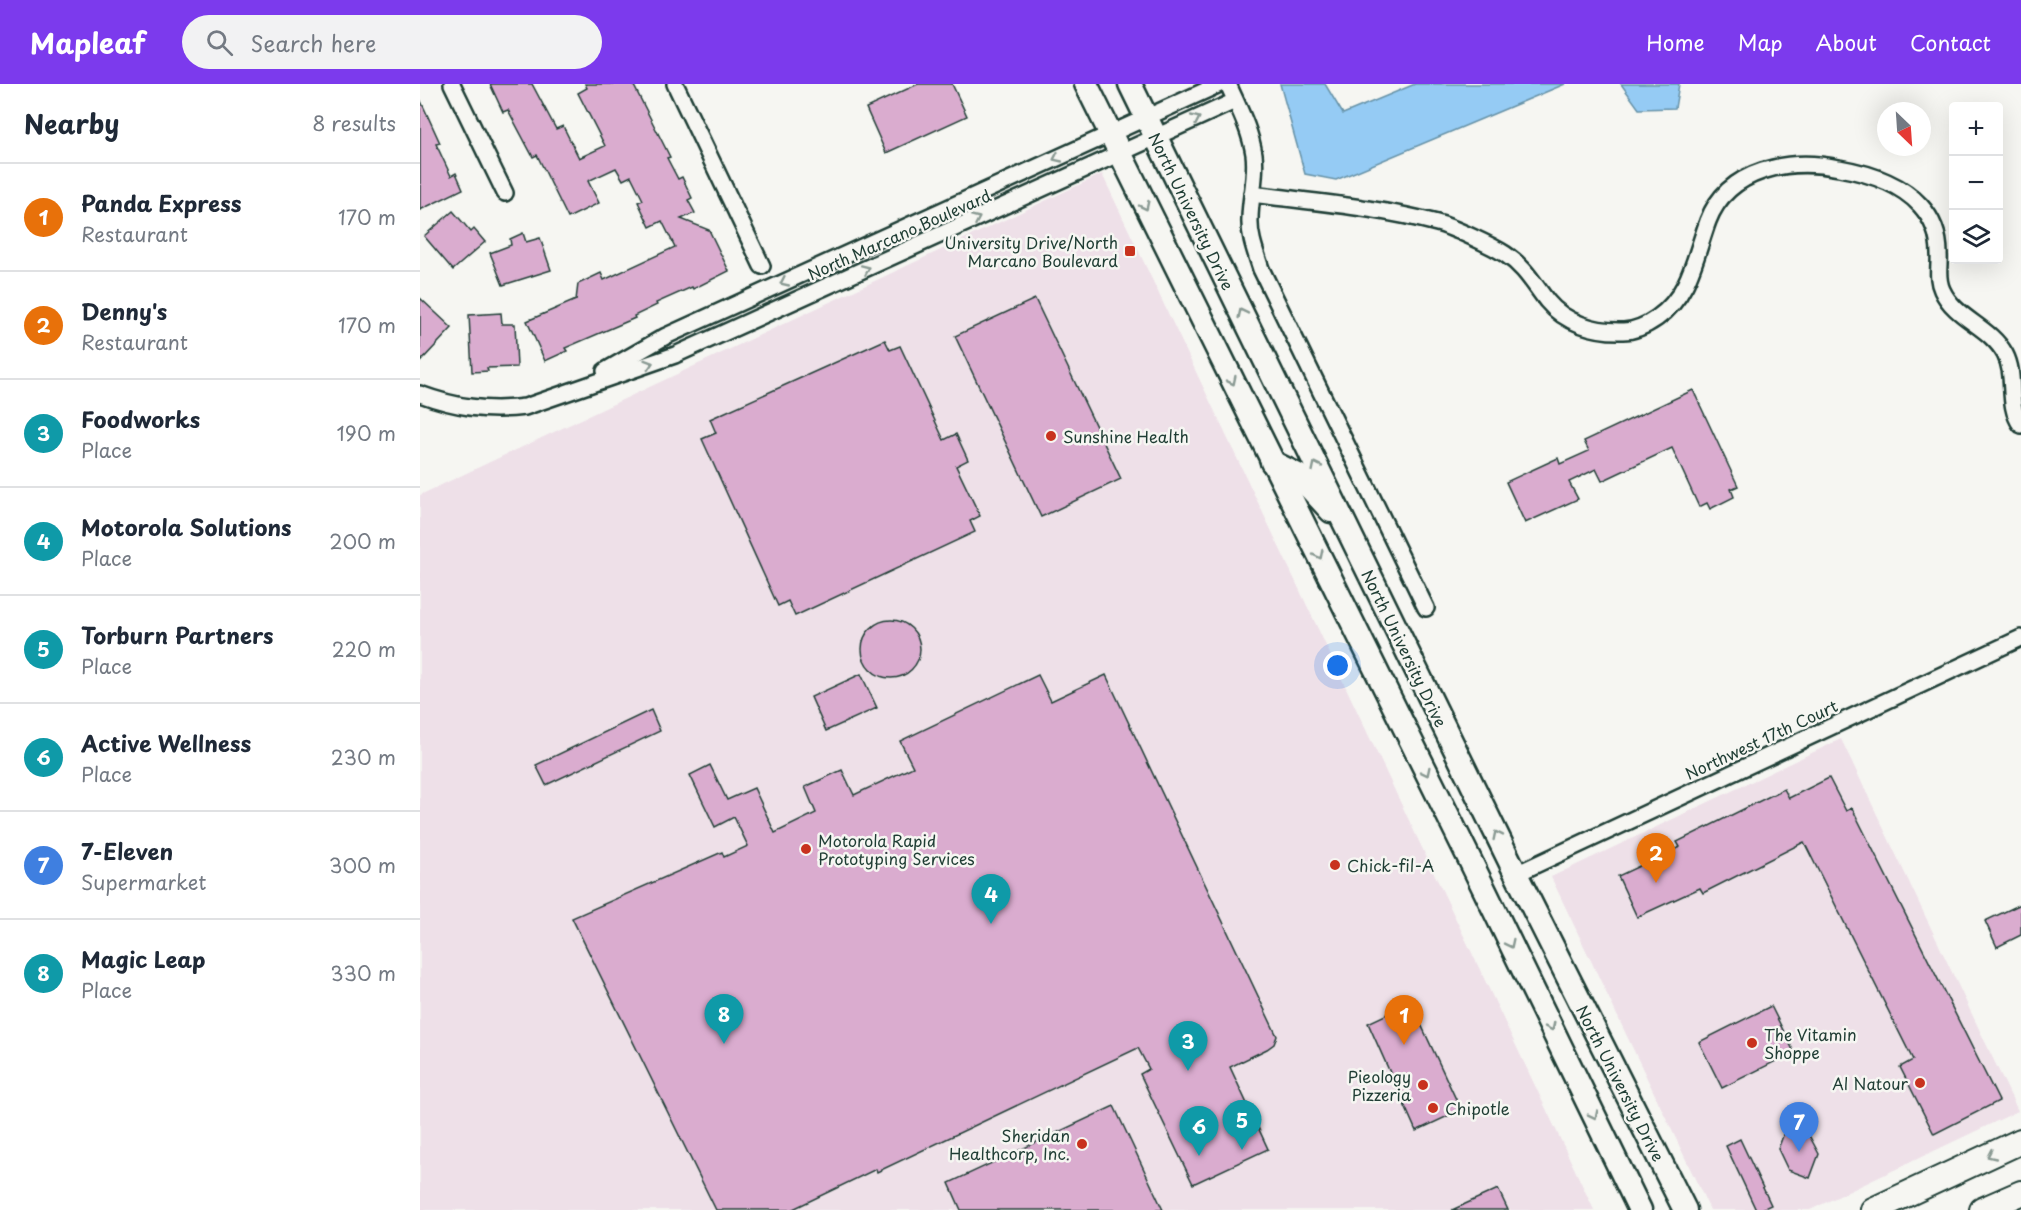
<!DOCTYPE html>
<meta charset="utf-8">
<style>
:root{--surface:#fff;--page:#f2f2f3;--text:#1f2937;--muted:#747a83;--line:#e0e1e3;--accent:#7c3aed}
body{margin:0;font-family:"Playpen Sans",sans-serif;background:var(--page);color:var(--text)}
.controls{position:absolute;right:18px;top:18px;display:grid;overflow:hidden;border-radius:6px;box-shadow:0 6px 24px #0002}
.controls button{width:54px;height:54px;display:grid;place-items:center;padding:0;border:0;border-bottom:2px solid var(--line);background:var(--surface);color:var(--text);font:30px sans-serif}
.compass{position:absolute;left:1457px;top:18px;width:54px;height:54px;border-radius:50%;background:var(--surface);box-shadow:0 6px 24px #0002;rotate:155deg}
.you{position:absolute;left:918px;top:582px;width:21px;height:21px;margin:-15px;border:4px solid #fff;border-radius:50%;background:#1a73e8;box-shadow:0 0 0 9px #1a73e833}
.badge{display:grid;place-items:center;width:39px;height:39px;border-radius:50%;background:var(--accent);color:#fff;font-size:20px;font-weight:700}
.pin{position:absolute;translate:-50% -50px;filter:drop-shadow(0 2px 3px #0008)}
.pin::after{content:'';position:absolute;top:32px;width:21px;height:18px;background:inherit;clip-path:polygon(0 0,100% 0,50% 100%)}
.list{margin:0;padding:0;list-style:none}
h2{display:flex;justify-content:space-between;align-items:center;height:78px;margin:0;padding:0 24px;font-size:26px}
h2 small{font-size:20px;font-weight:400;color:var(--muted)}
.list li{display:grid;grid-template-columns:39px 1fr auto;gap:18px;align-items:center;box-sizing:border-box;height:108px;padding:0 24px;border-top:2px solid var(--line)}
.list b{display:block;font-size:22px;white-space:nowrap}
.list p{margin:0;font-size:20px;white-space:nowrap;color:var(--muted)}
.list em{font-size:20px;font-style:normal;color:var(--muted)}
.icon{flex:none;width:33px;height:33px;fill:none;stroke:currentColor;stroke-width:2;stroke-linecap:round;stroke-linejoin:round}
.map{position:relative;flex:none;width:1601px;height:1126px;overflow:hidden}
header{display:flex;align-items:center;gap:36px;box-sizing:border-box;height:84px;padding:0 30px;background:var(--accent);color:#fff}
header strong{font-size:28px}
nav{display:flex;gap:33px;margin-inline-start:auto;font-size:21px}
.search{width:420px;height:54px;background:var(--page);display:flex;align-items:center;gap:15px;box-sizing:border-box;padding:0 21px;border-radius:33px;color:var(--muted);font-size:22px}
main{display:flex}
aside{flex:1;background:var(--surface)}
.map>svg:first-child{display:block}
</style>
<header>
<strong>Mapleaf</strong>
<div class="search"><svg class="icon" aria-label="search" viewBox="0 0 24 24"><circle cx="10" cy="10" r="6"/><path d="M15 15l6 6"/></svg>Search here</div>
<nav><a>Home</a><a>Map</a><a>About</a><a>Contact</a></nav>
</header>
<main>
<aside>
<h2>Nearby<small>8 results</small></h2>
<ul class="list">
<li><span class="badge" style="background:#e8710a">1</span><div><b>Panda Express</b><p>Restaurant</p></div><em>170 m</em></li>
<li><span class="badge" style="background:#e8710a">2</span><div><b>Denny's</b><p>Restaurant</p></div><em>170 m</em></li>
<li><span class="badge" style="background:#0f9aa8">3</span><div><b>Foodworks</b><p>Place</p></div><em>190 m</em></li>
<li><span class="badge" style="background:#0f9aa8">4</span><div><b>Motorola Solutions</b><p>Place</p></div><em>200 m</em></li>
<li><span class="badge" style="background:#0f9aa8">5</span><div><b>Torburn Partners</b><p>Place</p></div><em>220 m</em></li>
<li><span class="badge" style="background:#0f9aa8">6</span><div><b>Active Wellness</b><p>Place</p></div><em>230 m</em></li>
<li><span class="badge" style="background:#3f7fe0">7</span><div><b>7-Eleven</b><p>Supermarket</p></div><em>300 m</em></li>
<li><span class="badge" style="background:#0f9aa8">8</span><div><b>Magic Leap</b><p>Place</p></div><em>330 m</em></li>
</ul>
</aside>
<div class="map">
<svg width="1601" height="1126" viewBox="0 0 1601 1126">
<rect width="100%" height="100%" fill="#f6f6f2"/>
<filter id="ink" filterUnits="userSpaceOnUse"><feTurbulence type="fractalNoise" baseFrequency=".0167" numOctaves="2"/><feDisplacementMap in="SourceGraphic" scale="12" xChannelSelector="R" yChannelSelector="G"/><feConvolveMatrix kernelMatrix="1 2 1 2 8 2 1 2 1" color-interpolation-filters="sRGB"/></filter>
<g filter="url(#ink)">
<g fill="#eee0e8">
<path d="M 682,90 L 1174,1126 L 0,1126 L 0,411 Z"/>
<path d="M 1421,655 L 1598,1027 L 1390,1126 L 1290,1126 L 1131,793 Z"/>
</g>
<g fill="#95cbf4" stroke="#6692a7" stroke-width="1.5">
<path d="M 860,0 L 905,0 L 923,30 L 995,0 L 1145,0 L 916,96 L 885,90 Z"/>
<path d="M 1201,0 L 1259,0 L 1255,24 L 1219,25 Z"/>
</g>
<g fill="#daaccf" stroke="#1f3d34" stroke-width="1.5">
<path d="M 70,0 L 112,0 L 136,45 L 143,42 L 159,74 L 185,62 L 158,9 L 167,4 L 165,0 L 213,0 L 250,73 L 247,74 L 258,95 L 262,93 L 272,114 L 268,116 L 275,129 L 261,135 L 289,146 L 309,187 L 273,205 L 272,203 L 236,219 L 237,221 L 214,232 L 215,234 L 145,264 L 147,267 L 125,277 L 107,237 L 156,216 L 158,200 L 181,189 L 184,196 L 255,163 L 242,137 L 230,143 L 218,118 L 223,116 L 211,92 L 203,96 L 196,84 L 168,97 L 179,119 L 148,134 L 117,71 L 113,73 L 88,26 L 83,28 Z"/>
<path d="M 498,0 L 532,0 L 547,32 L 466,69 L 446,24 Z"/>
<path d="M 0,15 L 20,59 L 16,60 L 31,92 L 36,89 L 43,105 L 0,126 Z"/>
<path d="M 33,127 L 51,148 L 54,145 L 65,158 L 33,186 L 4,152 Z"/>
<path d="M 103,149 L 106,158 L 120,154 L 131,186 L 83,201 L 70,169 L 91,161 L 90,155 Z"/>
<path d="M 0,214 L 32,244 L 0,278 Z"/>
<path d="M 615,215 L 701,395 L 621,433 L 535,252 Z"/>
<path d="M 81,229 L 82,240 L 95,240 L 97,283 L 67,284 L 68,287 L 52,288 L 49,231 Z"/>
<path d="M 465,256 L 470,266 L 480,262 L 524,356 L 536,350 L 548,376 L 536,382 L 560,432 L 550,437 L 555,448 L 375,532 L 368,517 L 358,522 L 282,355 L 296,349 L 290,335 Z"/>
<path d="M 1273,306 L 1318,402 L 1311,405 L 1314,413 L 1290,425 L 1287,419 L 1279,423 L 1252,364 L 1182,397 L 1176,385 L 1149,398 L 1158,415 L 1105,439 L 1086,398 L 1138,374 L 1140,380 L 1169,367 L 1164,357 Z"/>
<circle cx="471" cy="565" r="29"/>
<path d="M 441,590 L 457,624 L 406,647 L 391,613 Z"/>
<path d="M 618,591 L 631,617 L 686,591 L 857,952 L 854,960 L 847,965 L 810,983 L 848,1065 L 773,1100 L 720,990 L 729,985 L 718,964 L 457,1088 L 456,1085 L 371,1126 L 296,1126 L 152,834 L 302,768 L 304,773 L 328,762 L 314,733 L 295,743 L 270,691 L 290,681 L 307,716 L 334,704 L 355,749 L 396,729 L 385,703 L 422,686 L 434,711 L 493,683 L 480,657 Z"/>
<path d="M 231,626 L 240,647 L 126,701 L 116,681 Z"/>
<path d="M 1409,694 L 1426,727 L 1432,724 L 1579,1017 L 1514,1050 L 1480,983 L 1493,976 L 1384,758 L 1283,809 L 1280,804 L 1217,833 L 1198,792 L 1260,763 L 1257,758 L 1364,705 L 1369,714 Z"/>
<path d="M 1601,820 L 1601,851 L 1577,863 L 1565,837 Z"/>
<path d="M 991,919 L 1041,1026 L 996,1047 L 948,939 Z"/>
<path d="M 1351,922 L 1374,968 L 1302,1004 L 1279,958 Z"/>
<path d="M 694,1022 L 743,1126 L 541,1126 L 529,1099 Z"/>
<path d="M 1366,1044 L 1390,1053 L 1399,1070 L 1390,1094 L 1368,1086 L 1358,1065 Z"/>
<path d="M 1320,1055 L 1351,1121 L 1340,1126 L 1336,1126 L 1306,1062 Z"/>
<path d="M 1078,1105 L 1088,1126 L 1032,1126 Z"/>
</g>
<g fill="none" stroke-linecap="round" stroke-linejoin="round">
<defs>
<g id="minor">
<path d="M 32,0 L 85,109"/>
<path d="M 255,0 L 342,182"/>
<path d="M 808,0 C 818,23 830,45 834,70 C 837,92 830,114 830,135 C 829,152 836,169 841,185 L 1006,524"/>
<path d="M 832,110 C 893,118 957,123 1017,139 C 1032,143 1071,161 1085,170 C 1105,183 1113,199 1127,217 C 1145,239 1175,248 1203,247 C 1216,247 1227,241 1237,234 C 1270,211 1275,172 1288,137 C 1308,84 1370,74 1419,84 C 1448,89 1480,99 1500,121 C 1512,134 1519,151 1519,170 C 1520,183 1516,193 1522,206 C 1535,235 1570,242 1585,270 C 1597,293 1586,320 1601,341"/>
<path d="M 185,287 L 246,252 L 800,0"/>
<path d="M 0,310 C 35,323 67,328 105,323 L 255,271 L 815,17"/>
<path d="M 1096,790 L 1601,554"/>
</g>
<g id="primary">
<path d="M 666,0 L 1049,774 L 1220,1126"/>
<path d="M 710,0 L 1096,790 L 1265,1126"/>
<path d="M 852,378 L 878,391 L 911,427"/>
</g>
<g id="trunk">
<path d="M 1453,1126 L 1601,1057"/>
<path d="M 1562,1126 L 1601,1109"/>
</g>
</defs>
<use href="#minor" stroke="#1f3d34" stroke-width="20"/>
<use href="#primary" stroke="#1f3d34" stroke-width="27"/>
<use href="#trunk" stroke="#1f3d34" stroke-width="28"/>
<use href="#minor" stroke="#f6f6f2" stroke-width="15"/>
<use href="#primary" stroke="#f6f6f2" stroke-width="22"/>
<use href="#trunk" stroke="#f6f6f2" stroke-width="24"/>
</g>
<defs><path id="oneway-chevron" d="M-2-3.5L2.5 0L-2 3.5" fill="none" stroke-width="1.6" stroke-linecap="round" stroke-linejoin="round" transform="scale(1.5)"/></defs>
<g stroke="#8a9a93">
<use href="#oneway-chevron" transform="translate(776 35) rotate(-25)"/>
<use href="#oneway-chevron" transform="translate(637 74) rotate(155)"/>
<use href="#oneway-chevron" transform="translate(725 122) rotate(64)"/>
<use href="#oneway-chevron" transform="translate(556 135) rotate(-24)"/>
<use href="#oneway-chevron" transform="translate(446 185) rotate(-24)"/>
<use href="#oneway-chevron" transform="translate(364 198) rotate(155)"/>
<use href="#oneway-chevron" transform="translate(822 229) rotate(-116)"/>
<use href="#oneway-chevron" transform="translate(229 280) rotate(-18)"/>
<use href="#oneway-chevron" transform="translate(812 297) rotate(64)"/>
<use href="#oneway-chevron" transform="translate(896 382) rotate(-116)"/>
<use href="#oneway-chevron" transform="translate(899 471) rotate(64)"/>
<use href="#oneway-chevron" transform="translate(1006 688) rotate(64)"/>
<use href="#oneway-chevron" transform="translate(1077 751) rotate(-116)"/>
<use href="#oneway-chevron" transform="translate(1090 860) rotate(64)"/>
<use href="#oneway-chevron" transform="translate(1131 943) rotate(64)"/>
<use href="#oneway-chevron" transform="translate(1174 1031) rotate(64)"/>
<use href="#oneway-chevron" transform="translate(1571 1071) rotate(155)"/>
</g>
</g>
<g fill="#c8321e" stroke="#f6f6f2" stroke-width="2">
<rect x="704" y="161" width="12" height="12" rx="3"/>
<circle cx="631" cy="352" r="6"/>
<circle cx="386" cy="765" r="6"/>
<circle cx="915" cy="781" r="6"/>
<circle cx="1332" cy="959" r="6"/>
<circle cx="1500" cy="999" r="6"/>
<circle cx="1003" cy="1001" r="6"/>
<circle cx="1013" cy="1024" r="6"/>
<circle cx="662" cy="1060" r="6"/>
</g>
<g text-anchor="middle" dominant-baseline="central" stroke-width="5" stroke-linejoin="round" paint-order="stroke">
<g font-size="16" fill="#1f3d34" stroke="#f6f6f2">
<text transform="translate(772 127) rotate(64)">North University Drive</text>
<text transform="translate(479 150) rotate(-24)">North Marcano Boulevard</text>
<text transform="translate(985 564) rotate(64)">North University Drive</text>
<text transform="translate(1341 655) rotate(-25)">Northwest 17th Court</text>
<text transform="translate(1201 999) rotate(63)">North University Drive</text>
</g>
<g font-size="16" fill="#1f3d34" stroke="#f6f6f2" text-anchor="start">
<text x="698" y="158" text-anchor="end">University Drive/North<tspan x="698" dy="18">Marcano Boulevard</tspan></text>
<text x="643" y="352">Sunshine Health</text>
<text x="398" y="756">Motorola Rapid<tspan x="398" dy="18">Prototyping Services</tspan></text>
<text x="927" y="781">Chick-fil-A</text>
<text x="1344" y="950">The Vitamin<tspan x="1344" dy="18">Shoppe</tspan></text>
<text x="991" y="992" text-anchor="end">Pieology<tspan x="991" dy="18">Pizzeria</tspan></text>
<text x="1488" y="999" text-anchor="end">Al Natour</text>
<text x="1025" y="1024">Chipotle</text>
<text x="650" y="1051" text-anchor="end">Sheridan<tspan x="650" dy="18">Healthcorp, Inc.</tspan></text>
</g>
</g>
</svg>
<div class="controls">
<button>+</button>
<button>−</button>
<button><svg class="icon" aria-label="layers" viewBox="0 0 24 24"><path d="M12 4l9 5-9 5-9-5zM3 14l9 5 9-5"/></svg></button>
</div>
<svg class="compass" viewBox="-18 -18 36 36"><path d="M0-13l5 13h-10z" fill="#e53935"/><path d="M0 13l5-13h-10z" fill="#747a83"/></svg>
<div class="you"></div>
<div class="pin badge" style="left:984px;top:961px;background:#e8710a">1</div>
<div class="pin badge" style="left:1236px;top:799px;background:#e8710a">2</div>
<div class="pin badge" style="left:768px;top:987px;background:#0f9aa8">3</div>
<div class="pin badge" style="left:571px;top:840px;background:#0f9aa8">4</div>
<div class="pin badge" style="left:822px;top:1066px;background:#0f9aa8">5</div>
<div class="pin badge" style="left:779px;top:1072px;background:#0f9aa8">6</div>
<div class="pin badge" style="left:1379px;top:1068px;background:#3f7fe0">7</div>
<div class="pin badge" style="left:304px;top:960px;background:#0f9aa8">8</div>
</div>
</main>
